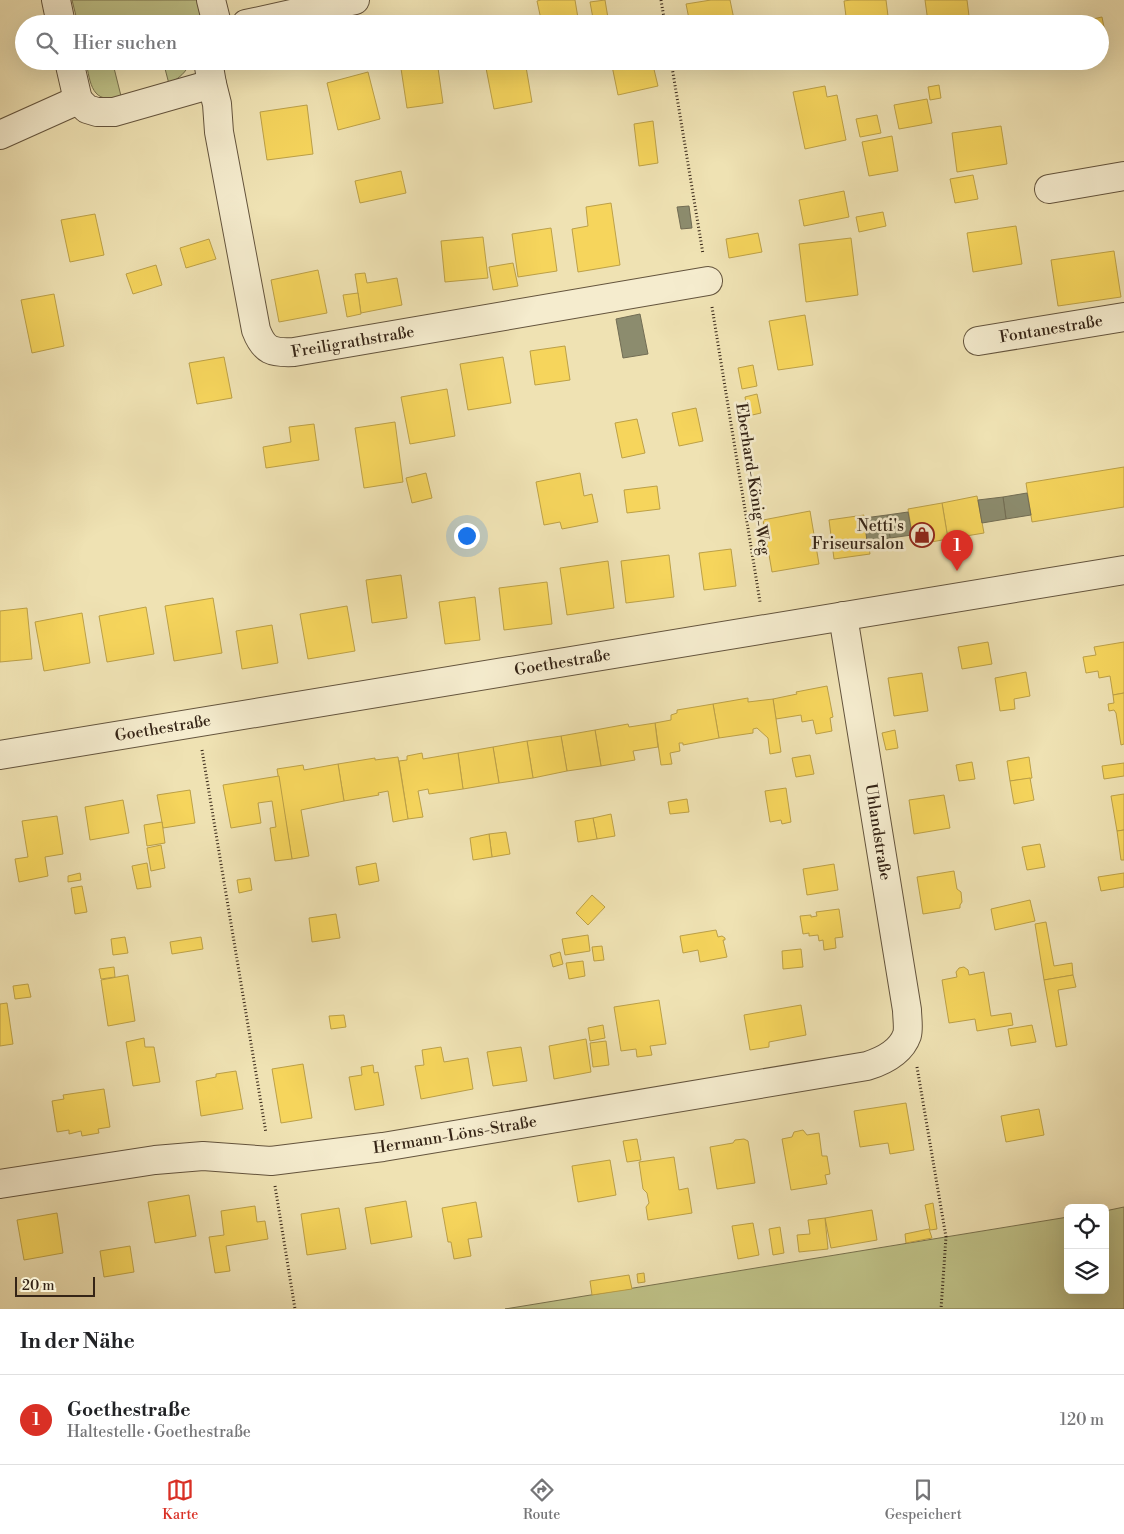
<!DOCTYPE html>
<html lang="de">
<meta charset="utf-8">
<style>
:root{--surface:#fff;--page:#f6f6f6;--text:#202124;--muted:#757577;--line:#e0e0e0;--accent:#d93025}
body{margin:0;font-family:"Libre Bodoni",serif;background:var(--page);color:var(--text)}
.controls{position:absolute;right:15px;bottom:15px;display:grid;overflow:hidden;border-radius:8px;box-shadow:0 5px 20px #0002}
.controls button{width:45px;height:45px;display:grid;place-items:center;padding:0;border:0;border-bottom:1px solid var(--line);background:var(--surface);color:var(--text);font:25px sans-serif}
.scale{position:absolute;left:15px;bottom:12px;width:80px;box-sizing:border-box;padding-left:5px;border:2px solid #352416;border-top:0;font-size:14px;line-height:18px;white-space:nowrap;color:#352416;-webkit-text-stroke:4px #f5ecce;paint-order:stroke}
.you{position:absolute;left:466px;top:535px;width:18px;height:18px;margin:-12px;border:4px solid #fff;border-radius:50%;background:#1a73e8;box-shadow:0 0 0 8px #1a73e833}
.badge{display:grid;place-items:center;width:32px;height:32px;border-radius:50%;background:var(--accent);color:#fff;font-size:16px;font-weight:700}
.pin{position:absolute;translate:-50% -41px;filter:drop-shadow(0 1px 2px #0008)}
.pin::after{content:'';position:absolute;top:26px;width:18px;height:15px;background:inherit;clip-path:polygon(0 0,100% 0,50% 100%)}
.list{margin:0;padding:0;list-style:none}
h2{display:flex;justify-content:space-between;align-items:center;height:65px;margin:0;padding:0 20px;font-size:21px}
h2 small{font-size:16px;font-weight:400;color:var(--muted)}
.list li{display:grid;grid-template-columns:32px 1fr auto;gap:15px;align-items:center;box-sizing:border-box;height:90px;padding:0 20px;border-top:1px solid var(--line)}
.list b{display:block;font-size:19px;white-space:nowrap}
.list p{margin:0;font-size:16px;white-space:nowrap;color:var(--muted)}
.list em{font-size:16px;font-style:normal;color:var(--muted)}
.icon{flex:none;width:28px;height:28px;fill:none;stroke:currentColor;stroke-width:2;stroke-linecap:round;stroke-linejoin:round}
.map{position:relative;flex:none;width:1124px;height:1309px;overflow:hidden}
.search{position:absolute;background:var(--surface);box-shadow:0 5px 20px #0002;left:15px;right:15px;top:15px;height:55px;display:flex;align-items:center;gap:12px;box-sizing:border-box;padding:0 18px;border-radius:28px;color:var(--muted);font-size:19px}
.sheet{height:155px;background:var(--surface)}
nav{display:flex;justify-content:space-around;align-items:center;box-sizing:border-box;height:70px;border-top:1px solid var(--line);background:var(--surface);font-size:14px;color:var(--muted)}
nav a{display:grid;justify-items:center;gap:2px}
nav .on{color:var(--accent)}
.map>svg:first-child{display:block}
</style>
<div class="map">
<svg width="1124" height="1309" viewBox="0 0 1124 1309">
<rect width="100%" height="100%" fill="#efe2b3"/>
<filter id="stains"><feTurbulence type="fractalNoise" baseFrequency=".004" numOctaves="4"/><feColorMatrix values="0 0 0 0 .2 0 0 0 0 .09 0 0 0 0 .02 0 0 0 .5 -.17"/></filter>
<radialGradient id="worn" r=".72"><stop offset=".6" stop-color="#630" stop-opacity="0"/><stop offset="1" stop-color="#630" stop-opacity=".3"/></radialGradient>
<g fill="#bfc288" stroke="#7a734f">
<path d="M 72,0 L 201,0 L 205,24 L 78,24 Z"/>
<path d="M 86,61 L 140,61 L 114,68 L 121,96 C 92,106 90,83 86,61 Z"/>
<path d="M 163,61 L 191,61 C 186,73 179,78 169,84 Z"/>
<path d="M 1124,1207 L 1124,1309 L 505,1309 L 1068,1217 L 1068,1290 L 1105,1290 L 1105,1211 Z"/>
</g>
<g fill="#f6d55c" stroke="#bca047">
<path d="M 541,0 L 575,0 L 579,24 L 542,24 L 537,1 Z"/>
<path d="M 605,0 L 609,24 L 594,24 L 590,2 Z"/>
<path d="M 711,0 L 730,0 L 735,24 L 690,24 L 686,4 Z"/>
<path d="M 851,0 L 886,0 L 889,24 L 847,24 L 844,1 Z"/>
<path d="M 925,0 L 967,0 L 969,16 L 928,22 Z"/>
<path d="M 1102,17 L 1108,47 L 1100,48 L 1100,24 L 1069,24 Z"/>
<path d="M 406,61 L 437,61 L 443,103 L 407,108 L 400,62 Z"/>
<path d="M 493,61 L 525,61 L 532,102 L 494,109 L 485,63 Z"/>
<path d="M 611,61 L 652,61 L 658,86 L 618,95 Z"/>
<path d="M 368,72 L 380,119 L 338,130 L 327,83 Z"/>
<path d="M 939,85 L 941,98 L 930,100 L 928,87 Z"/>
<path d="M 825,86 L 827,97 L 837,95 L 846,140 L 805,149 L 793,92 Z"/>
<path d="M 927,99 L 932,123 L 899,129 L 894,105 Z"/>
<path d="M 307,105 L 313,154 L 267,160 L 260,112 Z"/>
<path d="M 877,115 L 881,133 L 860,137 L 856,119 Z"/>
<path d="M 653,121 L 658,163 L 639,166 L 634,124 Z"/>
<path d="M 1001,126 L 1007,164 L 957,172 L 952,133 Z"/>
<path d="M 892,136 L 898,171 L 869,176 L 862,142 Z"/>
<path d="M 401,171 L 406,193 L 360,203 L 355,181 Z"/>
<path d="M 973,175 L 978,199 L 955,203 L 950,179 Z"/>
<path d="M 844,191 L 849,217 L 804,226 L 799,200 Z"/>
<path d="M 611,203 L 620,265 L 578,272 L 572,229 L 588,226 L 586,207 Z"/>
<path d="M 883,212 L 886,226 L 859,232 L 856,217 Z"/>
<path d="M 95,214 L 104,255 L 70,262 L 61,220 Z"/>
<path d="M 1016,226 L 1022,264 L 973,272 L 967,233 Z"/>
<path d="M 551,228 L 557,271 L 518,277 L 512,234 Z"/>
<path d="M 758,233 L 762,252 L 729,258 L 726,239 Z"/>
<path d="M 483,237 L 488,278 L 445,282 L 441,241 Z"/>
<path d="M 851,238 L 858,295 L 806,302 L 799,244 Z"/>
<path d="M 209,239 L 216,259 L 186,268 L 180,248 Z"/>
<path d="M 1114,251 L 1121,297 L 1058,306 L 1051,260 Z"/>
<path d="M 513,263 L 518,286 L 493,290 L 489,267 Z"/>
<path d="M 156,265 L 162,285 L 133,294 L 126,274 Z"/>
<path d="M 318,270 L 327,313 L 279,322 L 271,280 Z"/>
<path d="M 365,273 L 367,283 L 397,278 L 402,305 L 361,313 L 355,274 Z"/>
<path d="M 358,293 L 361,314 L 347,317 L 343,295 Z"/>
<path d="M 54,294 L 64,346 L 32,353 L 21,300 Z"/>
<path d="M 805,315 L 813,365 L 778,370 L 769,321 Z"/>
<path d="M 565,346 L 570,380 L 535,385 L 530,351 Z"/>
<path d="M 224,357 L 232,398 L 197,404 L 189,363 Z"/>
<path d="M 503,357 L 511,403 L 468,410 L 460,364 Z"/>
<path d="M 753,365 L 757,386 L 742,389 L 738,368 Z"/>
<path d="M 447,389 L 455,436 L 410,444 L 401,397 Z"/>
<path d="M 757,394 L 761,413 L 748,416 L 745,397 Z"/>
<path d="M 696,408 L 703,441 L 679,446 L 672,413 Z"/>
<path d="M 637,419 L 645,453 L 622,458 L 615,423 Z"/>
<path d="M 395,422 L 403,482 L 364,488 L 355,428 Z"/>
<path d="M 314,424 L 319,460 L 266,468 L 263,447 L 291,442 L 289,427 Z"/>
<path d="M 1124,467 L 1124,507 L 1032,522 L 1026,483 Z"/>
<path d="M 426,473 L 432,498 L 412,503 L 406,478 Z"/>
<path d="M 580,473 L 584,496 L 592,494 L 598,522 L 562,529 L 560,522 L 544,525 L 536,482 Z"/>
<path d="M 657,486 L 660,509 L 627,513 L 624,490 Z"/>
<path d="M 977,496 L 984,533 L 948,539 L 942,503 Z"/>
<path d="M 942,503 L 948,539 L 914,545 L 908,509 Z"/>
<path d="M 810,511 L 819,564 L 772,572 L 763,520 Z"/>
<path d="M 864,515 L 870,554 L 834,559 L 829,520 Z"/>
<path d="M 731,549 L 736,586 L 704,590 L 699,553 Z"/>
<path d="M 669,555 L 674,597 L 626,603 L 621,561 Z"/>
<path d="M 608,561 L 614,608 L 567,615 L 560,568 Z"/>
<path d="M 401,575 L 407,618 L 372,623 L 366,580 Z"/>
<path d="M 547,582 L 552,624 L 504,630 L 499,588 Z"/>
<path d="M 475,597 L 480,640 L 445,644 L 439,602 Z"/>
<path d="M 213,598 L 222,653 L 174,661 L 165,606 Z"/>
<path d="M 347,606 L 355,651 L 308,659 L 300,614 Z"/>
<path d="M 146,607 L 154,654 L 107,662 L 99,616 Z"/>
<path d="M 27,608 L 32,659 L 0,662 L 0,611 Z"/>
<path d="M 82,613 L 90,663 L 44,671 L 35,622 Z"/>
<path d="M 272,625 L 278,663 L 242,669 L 236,631 Z"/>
<path d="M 988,642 L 992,664 L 962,669 L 958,647 Z"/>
<path d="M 1124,642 L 1124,693 L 1113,695 L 1110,676 L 1099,678 L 1098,671 L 1086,673 L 1083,657 L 1096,655 L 1094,647 Z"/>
<path d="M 1026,672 L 1030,696 L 1014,699 L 1015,709 L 1000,711 L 995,678 Z"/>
<path d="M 922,673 L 928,711 L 894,716 L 888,678 Z"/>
<path d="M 827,686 L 833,717 L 830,718 L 832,731 L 816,734 L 813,720 L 802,722 L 801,715 L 776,719 L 773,699 L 797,694 L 796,692 Z"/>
<path d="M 1124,693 L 1124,744 L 1121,745 L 1116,713 L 1114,710 L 1109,711 L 1108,704 L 1114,703 L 1113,695 Z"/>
<path d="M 748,698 L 748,702 L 773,699 L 781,752 L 770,754 L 768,738 L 757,728 L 753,729 L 753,733 L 719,738 L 713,704 Z"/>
<path d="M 713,704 L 719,738 L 683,745 L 683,743 L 679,743 L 680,751 L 670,753 L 672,764 L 661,765 L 655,723 L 671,720 L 671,715 L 677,713 L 677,710 Z"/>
<path d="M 655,723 L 658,747 L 633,751 L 635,760 L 601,766 L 595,730 L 628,724 L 629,727 Z"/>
<path d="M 595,730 L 601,766 L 567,771 L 561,736 Z"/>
<path d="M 895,730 L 898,748 L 886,750 L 882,733 Z"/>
<path d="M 561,736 L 567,771 L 533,778 L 527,741 Z"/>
<path d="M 527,741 L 533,778 L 499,783 L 493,747 Z"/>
<path d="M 493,747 L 499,783 L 463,789 L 458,753 Z"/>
<path d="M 422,753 L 423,759 L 458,753 L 463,789 L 429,794 L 428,789 L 418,791 L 423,817 L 408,819 L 399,761 L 407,760 L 407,756 Z"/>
<path d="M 810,755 L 814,774 L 796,777 L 792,758 Z"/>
<path d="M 398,757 L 408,819 L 393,822 L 388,791 L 378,793 L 379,795 L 344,801 L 338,764 L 375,758 L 375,760 Z"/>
<path d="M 1029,757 L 1032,778 L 1010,781 L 1007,761 Z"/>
<path d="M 972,762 L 975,779 L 959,781 L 956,765 Z"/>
<path d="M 1124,763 L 1124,776 L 1104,779 L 1102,766 Z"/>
<path d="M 338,764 L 344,801 L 301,810 L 309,856 L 292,859 L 277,769 L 303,765 L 304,770 Z"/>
<path d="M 279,776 L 292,859 L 275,861 L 270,828 L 276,827 L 272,801 L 258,803 L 261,823 L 231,828 L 223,785 Z"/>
<path d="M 1030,778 L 1034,800 L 1014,804 L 1010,781 Z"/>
<path d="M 786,788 L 791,822 L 782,824 L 781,820 L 770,822 L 765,791 Z"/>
<path d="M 190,790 L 195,823 L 163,828 L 157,795 Z"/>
<path d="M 1124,794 L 1124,830 L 1117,831 L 1111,796 Z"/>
<path d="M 944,795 L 950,828 L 914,834 L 909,800 Z"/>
<path d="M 687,799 L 689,812 L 670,814 L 668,802 Z"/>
<path d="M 123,800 L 129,833 L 90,840 L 85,807 Z"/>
<path d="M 611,814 L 615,836 L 597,839 L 593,818 Z"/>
<path d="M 57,816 L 63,854 L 45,857 L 48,876 L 19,882 L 15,859 L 28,857 L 22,821 Z"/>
<path d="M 593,818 L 597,839 L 578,842 L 575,821 Z"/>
<path d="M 162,822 L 165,843 L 147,846 L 144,825 Z"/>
<path d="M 1124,830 L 1124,860 L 1121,860 L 1117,831 Z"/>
<path d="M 506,832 L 510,854 L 492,857 L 489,834 Z"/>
<path d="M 489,834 L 492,857 L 473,860 L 470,838 Z"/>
<path d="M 1040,844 L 1045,867 L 1027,870 L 1022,847 Z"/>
<path d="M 161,845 L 165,868 L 151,871 L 147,848 Z"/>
<path d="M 147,863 L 151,887 L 137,889 L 132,866 Z"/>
<path d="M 376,863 L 379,881 L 359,885 L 356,867 Z"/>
<path d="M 834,864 L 838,890 L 807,895 L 803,869 Z"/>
<path d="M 954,871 L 957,889 L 961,892 L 962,902 L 960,905 L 960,908 L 923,914 L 917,877 Z"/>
<path d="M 80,873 L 81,880 L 68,882 L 68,876 Z"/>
<path d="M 1124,873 L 1124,887 L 1101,891 L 1098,877 Z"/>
<path d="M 250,878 L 252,890 L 239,893 L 237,880 Z"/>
<path d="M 82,886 L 87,912 L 75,914 L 71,888 Z"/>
<path d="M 592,895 L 605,907 L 588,925 L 576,913 Z"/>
<path d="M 1030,900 L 1035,921 L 995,930 L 991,909 Z"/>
<path d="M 839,909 L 843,937 L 835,938 L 836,948 L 824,950 L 823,940 L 819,941 L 818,935 L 809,936 L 809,933 L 803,934 L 800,916 L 811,915 L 811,917 L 817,916 L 816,912 Z"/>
<path d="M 336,914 L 340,938 L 312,942 L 309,918 Z"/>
<path d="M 1046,922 L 1054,966 L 1072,963 L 1073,975 L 1044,980 L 1035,924 Z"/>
<path d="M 716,930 L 718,937 L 722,936 L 725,938 L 725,940 L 723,940 L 727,957 L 700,962 L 698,950 L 683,953 L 680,936 Z"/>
<path d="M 588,935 L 590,951 L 565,955 L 562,939 Z"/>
<path d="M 125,937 L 128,953 L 113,955 L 111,939 Z"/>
<path d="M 201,937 L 203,949 L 172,954 L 170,942 Z"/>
<path d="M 602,946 L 604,960 L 594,961 L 592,947 Z"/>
<path d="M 801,949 L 803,967 L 783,969 L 782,951 Z"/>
<path d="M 560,952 L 563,964 L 553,967 L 550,955 Z"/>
<path d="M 583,961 L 585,976 L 569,979 L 566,963 Z"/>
<path d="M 114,967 L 115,977 L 101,979 L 99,969 Z"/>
<path d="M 964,967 L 968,970 L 969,975 L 984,972 L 991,1016 L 1011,1013 L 1013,1025 L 977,1031 L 975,1019 L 949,1023 L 942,980 L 957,977 L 956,972 L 959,968 Z"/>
<path d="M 128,975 L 135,1021 L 108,1026 L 101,980 Z"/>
<path d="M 1073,975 L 1076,987 L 1058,990 L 1067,1045 L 1056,1047 L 1044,980 Z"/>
<path d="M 28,984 L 31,997 L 15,999 L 13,986 Z"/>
<path d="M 659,1000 L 666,1044 L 650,1046 L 652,1055 L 637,1057 L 636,1049 L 621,1051 L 614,1007 Z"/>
<path d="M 7,1003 L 13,1044 L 0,1046 L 0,1004 Z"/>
<path d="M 801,1005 L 806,1035 L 769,1042 L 769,1047 L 750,1050 L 744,1015 Z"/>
<path d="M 344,1015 L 346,1027 L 331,1029 L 329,1016 Z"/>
<path d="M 603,1025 L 605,1038 L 590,1041 L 588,1028 Z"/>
<path d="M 1032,1025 L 1036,1042 L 1011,1046 L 1008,1029 Z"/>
<path d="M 144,1038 L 145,1047 L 154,1047 L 160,1082 L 133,1086 L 126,1042 Z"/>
<path d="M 586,1039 L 591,1072 L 554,1079 L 549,1046 Z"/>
<path d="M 606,1041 L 609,1065 L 593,1067 L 590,1043 Z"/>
<path d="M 441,1047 L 444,1062 L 468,1058 L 473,1089 L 421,1099 L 415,1066 L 424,1065 L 422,1050 Z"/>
<path d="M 521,1047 L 527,1081 L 493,1086 L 487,1052 Z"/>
<path d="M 303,1064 L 312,1118 L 281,1123 L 272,1069 Z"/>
<path d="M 373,1065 L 374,1073 L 378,1072 L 384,1105 L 355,1110 L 349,1077 L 362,1075 L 361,1067 Z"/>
<path d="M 236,1071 L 243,1109 L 201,1116 L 196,1081 L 216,1077 L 216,1074 Z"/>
<path d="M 104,1089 L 110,1127 L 98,1129 L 99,1133 L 82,1136 L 81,1131 L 69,1134 L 69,1130 L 57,1132 L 52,1101 L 64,1099 L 63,1095 Z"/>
<path d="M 906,1103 L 914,1150 L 890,1154 L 888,1143 L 860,1147 L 854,1111 Z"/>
<path d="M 1039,1109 L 1044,1135 L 1006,1142 L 1001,1116 Z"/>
<path d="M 803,1130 L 807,1135 L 819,1133 L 822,1156 L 827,1156 L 830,1174 L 825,1175 L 827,1184 L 791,1190 L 782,1139 L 792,1137 L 794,1132 Z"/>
<path d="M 637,1139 L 641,1160 L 627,1162 L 623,1141 Z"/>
<path d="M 744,1139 L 748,1141 L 755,1183 L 717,1189 L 710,1147 L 733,1143 L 735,1140 Z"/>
<path d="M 674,1157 L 679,1190 L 688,1188 L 692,1213 L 648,1220 L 646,1207 L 649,1203 L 647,1193 L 643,1189 L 639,1162 Z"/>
<path d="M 610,1160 L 616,1195 L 578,1202 L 572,1166 Z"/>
<path d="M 189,1195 L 196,1236 L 155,1243 L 148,1202 Z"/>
<path d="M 406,1201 L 412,1237 L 371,1244 L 365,1208 Z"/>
<path d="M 476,1202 L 482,1237 L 468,1239 L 471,1256 L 454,1259 L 451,1242 L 448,1242 L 442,1208 Z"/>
<path d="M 933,1203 L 937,1229 L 930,1230 L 925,1205 Z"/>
<path d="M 255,1206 L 257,1222 L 265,1221 L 268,1239 L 226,1246 L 230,1271 L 215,1273 L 209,1237 L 224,1235 L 221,1211 Z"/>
<path d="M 339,1208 L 346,1249 L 307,1255 L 301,1214 Z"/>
<path d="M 872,1210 L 877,1240 L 831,1248 L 825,1218 Z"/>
<path d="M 57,1213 L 63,1253 L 24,1260 L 17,1220 Z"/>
<path d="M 825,1218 L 828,1249 L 799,1252 L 797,1235 L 810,1234 L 808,1220 Z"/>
<path d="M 753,1223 L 759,1255 L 738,1259 L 732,1226 Z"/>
<path d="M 780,1227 L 784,1253 L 773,1255 L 769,1229 Z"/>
<path d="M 929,1229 L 932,1238 L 906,1243 L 905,1234 Z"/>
<path d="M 130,1246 L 134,1272 L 104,1277 L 100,1251 Z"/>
<path d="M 644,1273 L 645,1282 L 638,1283 L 637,1274 Z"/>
<path d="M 629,1275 L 632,1289 L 592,1295 L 590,1281 Z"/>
</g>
<g fill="#8c8c6e" stroke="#726d54">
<path d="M 689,206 L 692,228 L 681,229 L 677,207 Z"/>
<path d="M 640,314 L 648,354 L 623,358 L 616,319 Z"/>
<path d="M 1027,493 L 1031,515 L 1006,519 L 1003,497 Z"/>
<path d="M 1003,497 L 1006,519 L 982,523 L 978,500 Z"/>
<path d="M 908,512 L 912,535 L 890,538 L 887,515 Z"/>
<path d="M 887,515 L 890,538 L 867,541 L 864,518 Z"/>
</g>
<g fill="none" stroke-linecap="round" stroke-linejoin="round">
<defs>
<g id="street">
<path d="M 56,0 L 61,24"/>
<path d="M 211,0 L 217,24"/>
<path d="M 246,24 L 355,0"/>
<path d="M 69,61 L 78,100"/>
<path id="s1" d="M 208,61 L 212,84 L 217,104 L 219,132 L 256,330 C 264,351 272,353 294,352 L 708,281"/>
<path d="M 78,100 L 87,109 L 97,112 L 114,112 L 212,84"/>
<path d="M 0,135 L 78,100"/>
<path d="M 1049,189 L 1124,176"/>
<path id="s2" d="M 978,341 L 1124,317"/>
<path id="s3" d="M 0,755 L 1124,570"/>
<path id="s4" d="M 0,1184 L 155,1160 L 203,1156 L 271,1161 L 383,1147 L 867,1066 C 883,1061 901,1052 907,1035 C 909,1028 907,1017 907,1010 L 843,616"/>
</g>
</defs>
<use href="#street" stroke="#64543d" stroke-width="30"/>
<g stroke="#352416" stroke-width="3" stroke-dasharray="1 2.5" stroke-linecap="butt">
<path d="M 661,0 L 665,24"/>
<path d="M 671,61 L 703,254"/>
<path d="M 712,307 L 760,602"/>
<path d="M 202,750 L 266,1133"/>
<path d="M 917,1067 L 946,1237 L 941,1309"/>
<path d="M 275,1186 L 295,1309"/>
</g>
<use href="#street" stroke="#f5ecce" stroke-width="28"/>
</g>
<defs>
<symbol id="shop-ring" viewBox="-11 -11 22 22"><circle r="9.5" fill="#f5ecce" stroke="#8f2418" stroke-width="1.5"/><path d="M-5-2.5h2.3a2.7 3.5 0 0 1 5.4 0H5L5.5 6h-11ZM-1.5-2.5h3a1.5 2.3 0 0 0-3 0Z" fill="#8f2418"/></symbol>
</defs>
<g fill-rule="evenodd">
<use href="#shop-ring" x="908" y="521" width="28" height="28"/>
</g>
<g text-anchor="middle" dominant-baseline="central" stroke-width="5" stroke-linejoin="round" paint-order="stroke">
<g font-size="16" fill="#352416" stroke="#f5ecce">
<text stroke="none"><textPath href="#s2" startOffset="74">Fontanestraße</textPath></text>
<text stroke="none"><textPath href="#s1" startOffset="382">Freiligrathstraße</textPath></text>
<text transform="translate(753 479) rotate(81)">Eberhard-König-Weg</text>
<text stroke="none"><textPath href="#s3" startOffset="570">Goethestraße</textPath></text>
<text stroke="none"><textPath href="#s3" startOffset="165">Goethestraße</textPath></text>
<text transform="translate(878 832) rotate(81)">Uhlandstraße</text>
<text stroke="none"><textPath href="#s4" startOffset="459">Hermann-Löns-Straße</textPath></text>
</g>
<g font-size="16" fill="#352416" stroke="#f5ecce" text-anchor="end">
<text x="904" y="526">Netti's<tspan x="904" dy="18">Friseursalon</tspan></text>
</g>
</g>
<rect width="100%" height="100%" filter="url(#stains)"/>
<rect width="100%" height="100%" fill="url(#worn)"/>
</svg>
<div class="controls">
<button><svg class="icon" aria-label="locate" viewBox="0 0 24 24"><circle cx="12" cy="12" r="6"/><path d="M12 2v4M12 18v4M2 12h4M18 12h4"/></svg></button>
<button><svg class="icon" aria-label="layers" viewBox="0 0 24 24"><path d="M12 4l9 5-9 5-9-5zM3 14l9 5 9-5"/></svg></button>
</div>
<div class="scale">20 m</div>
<div class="you"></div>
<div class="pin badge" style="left:957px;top:571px">1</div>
<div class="search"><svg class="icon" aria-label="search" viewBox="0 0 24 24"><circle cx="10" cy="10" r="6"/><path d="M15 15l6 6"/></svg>Hier suchen</div>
</div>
<section class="sheet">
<h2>In der Nähe<small></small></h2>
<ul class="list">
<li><span class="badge">1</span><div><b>Goethestraße</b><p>Haltestelle · Goethestraße</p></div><em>120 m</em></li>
</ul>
</section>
<nav>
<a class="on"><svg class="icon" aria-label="map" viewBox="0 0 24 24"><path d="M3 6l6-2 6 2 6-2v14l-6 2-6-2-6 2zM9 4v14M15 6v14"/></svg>Karte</a>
<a><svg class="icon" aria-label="directions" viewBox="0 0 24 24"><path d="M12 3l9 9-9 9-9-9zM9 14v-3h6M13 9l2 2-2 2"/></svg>Route</a>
<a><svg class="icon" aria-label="saved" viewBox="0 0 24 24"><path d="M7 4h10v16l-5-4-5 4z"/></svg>Gespeichert</a>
</nav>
